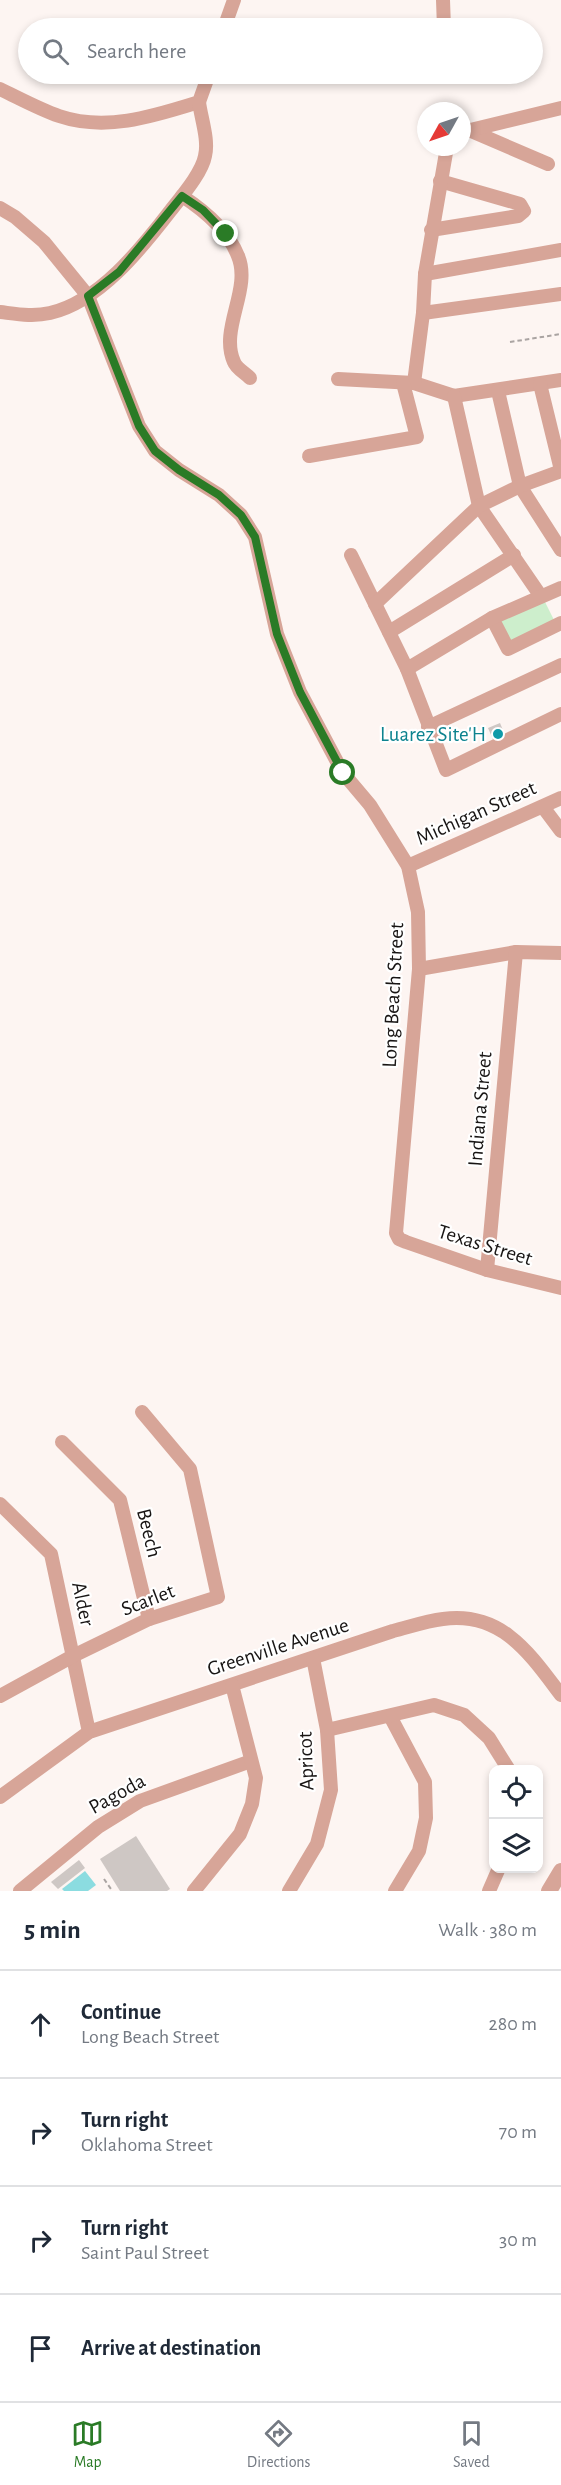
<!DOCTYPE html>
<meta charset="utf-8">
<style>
:root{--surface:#fff;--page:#f2f2f3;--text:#1f2937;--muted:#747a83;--line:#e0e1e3;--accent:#2a7b26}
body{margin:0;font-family:"Alegreya Sans",sans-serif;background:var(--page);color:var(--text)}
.controls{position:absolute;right:18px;bottom:18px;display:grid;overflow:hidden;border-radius:12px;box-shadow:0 3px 9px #0003}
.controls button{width:54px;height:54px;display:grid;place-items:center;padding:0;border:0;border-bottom:2px solid var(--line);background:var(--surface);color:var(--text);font:30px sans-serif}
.compass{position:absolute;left:417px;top:102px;width:54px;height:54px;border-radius:50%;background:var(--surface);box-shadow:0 3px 9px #0003;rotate:230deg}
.stop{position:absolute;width:18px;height:18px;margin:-14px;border:4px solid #2a7b26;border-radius:50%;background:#fff}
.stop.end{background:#2a7b26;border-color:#fff;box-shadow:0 2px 6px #0008}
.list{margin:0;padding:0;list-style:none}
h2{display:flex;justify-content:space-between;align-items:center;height:78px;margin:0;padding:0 24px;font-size:26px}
h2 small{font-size:20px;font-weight:400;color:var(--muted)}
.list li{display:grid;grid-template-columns:39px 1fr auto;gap:18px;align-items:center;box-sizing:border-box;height:108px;padding:0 24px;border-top:2px solid var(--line)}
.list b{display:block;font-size:22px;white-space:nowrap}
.list p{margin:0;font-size:20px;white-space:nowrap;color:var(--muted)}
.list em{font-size:20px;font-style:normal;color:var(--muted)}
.icon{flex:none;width:33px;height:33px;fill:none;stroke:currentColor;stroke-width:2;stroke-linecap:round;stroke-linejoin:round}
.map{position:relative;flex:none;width:561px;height:1891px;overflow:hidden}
.search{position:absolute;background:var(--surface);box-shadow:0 3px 9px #0003;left:18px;right:18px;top:18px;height:66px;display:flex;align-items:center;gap:15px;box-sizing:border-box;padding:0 21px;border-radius:33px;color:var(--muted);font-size:22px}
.sheet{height:510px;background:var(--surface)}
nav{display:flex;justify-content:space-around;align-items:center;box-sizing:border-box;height:84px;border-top:2px solid var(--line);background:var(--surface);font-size:16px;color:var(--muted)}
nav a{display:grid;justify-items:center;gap:3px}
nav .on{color:var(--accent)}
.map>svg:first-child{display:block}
</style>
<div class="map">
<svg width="561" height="1891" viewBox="0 0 561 1891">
<rect width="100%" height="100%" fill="#fdf5f2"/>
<path fill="#cdeecc" d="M 544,600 L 555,622 L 510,645 L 499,622 Z"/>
<path fill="#8bdce0" d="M 85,1871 L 96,1885 L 88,1891 L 64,1891 L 62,1889 Z"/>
<g fill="#cec7c4">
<path d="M 500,723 L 507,740 L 495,744 L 488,728 Z"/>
<path d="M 136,1836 L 170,1889 L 167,1891 L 120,1891 L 100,1859 Z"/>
<path d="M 79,1860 L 85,1868 L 58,1889 L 51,1882 Z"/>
</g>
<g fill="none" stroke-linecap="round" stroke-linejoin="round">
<g stroke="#aaa4a2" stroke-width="2" stroke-dasharray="4.5 3" stroke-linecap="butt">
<path d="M 510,342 L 561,334"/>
<path d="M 104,1879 L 111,1889"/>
</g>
<g stroke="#d7a598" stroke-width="14">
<path d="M 443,0 L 444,28"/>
<path d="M 224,28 L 234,0"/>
<path d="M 0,89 C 19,98 39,109 59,116 C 106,132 154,116 199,102 L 209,74"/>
<path d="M 469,130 L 548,164"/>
<path d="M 462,132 L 561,108"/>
<path d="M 182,196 C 205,211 228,230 238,256 C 252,289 219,329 234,362 C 236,368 245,373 250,378"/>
<path d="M 0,208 L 15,217 L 44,242 L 88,296 L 139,426 L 155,451 L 179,470 L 219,495 L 241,515 L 255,537 L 277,634 L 300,692 L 343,773 L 370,805 L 408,866 L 418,912 L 419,969 L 396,1233 L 399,1239 L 406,1242 L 487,1270 L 561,1288"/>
<path d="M 431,230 L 518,216 L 524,211 L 520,204 L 440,181"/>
<path d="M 425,274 L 561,250"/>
<path d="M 0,312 C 17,314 33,317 50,313 C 99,302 141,249 171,210 C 181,197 202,173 205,156 C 209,140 201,118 199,102"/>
<path d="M 423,313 L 561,294"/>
<path d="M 338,379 L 414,383 L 454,396 L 561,380"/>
<path d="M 414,383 L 423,313 L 425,274 L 447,147"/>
<path d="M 540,384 L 561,470"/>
<path d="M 498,391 L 520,486 L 561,550"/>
<path d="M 454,396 L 479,506 L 540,595"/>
<path d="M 309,456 L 417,437 L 403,383"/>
<path d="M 351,555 L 407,669 L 446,770 L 561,714"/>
<path d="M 375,604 L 479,506 L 520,486 L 561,471"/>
<path d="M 492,618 L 508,649 L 561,623"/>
<path d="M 389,632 L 514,555"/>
<path d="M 407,669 L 492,618 L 561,588"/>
<path d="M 428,727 L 561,665"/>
<path d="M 543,807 L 561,831"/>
<path d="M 408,866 L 561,798"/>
<path d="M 419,969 L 516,952 L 561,953"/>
<path d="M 487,1270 L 516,952"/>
<path d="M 62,1442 L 120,1500 L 149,1619"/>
<path d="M 0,1504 L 51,1554 L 89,1732"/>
<path d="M 0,1696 L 73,1656 L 149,1619 L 218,1597 L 190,1469 L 142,1412"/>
<path d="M 390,1716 L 425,1782 L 426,1818 L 419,1851 L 395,1891"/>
<path d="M 327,1730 L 434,1705 L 464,1715 L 489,1738 L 509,1770"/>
<path d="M 0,1797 L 89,1732 L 393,1631 C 409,1627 426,1621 443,1619 C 502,1611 530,1654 561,1695"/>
<path d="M 20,1891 L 98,1827 L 140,1801 L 251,1761"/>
<path d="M 194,1891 L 240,1834 L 252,1804 L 256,1778 L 232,1685"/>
<path d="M 289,1891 L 317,1844 L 331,1790 L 327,1730 L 313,1658"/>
<path d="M 489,1891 L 499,1868"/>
</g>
<path stroke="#d7a598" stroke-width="16" d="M 549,1891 L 561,1871"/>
</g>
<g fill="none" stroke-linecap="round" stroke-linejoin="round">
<path stroke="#2a7b26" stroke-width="8" d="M 226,234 L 203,210 L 182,196 L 119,272 L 88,296 L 139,426 L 155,451 L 179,470 L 219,495 L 241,515 L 255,537 L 277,634 L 300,692 L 343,773"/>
</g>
<circle fill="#0f9aa8" stroke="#fff" stroke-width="2" cx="498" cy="734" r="6"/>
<g text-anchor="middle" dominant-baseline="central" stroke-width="4.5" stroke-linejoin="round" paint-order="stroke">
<g font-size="21" fill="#0d838f" stroke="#fff" text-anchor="end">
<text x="486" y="734">Luarez Site'H</text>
</g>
<g font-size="21" fill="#181514" stroke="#fff">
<text transform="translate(476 813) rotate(-24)">Michigan Street</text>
<text transform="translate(393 995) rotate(-87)">Long Beach Street</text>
<text transform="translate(480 1109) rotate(-85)">Indiana Street</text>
<text transform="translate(485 1245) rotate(17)">Texas Street</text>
<text transform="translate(149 1533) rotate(76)">Beech</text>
<text transform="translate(148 1600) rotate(-21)">Scarlet</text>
<text transform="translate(83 1604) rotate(78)">Alder</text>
<text transform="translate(278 1647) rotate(-18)">Greenville Avenue</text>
<text transform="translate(306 1761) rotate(-92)">Apricot</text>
<text transform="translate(117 1794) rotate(-29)">Pagoda</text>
</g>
</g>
</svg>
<div class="controls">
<button><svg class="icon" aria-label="locate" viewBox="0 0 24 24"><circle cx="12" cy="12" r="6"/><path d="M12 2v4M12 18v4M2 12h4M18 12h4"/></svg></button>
<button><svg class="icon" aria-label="layers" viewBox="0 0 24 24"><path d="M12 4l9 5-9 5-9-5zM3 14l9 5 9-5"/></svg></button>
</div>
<svg class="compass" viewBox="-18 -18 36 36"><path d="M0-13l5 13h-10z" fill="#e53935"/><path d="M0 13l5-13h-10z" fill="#747a83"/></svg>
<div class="stop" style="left:343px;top:773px"></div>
<div class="stop end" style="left:226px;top:234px"></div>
<div class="search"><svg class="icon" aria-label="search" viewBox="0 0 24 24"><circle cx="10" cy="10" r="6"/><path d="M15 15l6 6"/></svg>Search here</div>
</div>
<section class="sheet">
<h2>5 min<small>Walk · 380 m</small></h2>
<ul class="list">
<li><svg class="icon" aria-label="ahead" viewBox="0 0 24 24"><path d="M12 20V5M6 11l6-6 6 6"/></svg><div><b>Continue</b><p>Long Beach Street</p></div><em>280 m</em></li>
<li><svg class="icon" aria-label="right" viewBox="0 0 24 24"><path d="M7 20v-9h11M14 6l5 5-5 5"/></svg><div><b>Turn right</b><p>Oklahoma Street</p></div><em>70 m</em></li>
<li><svg class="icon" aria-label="right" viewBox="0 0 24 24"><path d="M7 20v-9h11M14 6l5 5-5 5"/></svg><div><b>Turn right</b><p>Saint Paul Street</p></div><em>30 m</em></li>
<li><svg class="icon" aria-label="arrive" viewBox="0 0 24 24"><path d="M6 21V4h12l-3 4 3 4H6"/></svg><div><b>Arrive at destination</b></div></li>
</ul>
</section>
<nav>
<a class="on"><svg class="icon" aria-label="map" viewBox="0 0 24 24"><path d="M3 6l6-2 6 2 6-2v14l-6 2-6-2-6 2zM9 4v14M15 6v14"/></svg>Map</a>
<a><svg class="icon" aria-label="directions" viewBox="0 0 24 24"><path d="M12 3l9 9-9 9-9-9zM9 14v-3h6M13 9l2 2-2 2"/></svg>Directions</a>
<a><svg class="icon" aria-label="saved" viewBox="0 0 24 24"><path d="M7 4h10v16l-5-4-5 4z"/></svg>Saved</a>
</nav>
